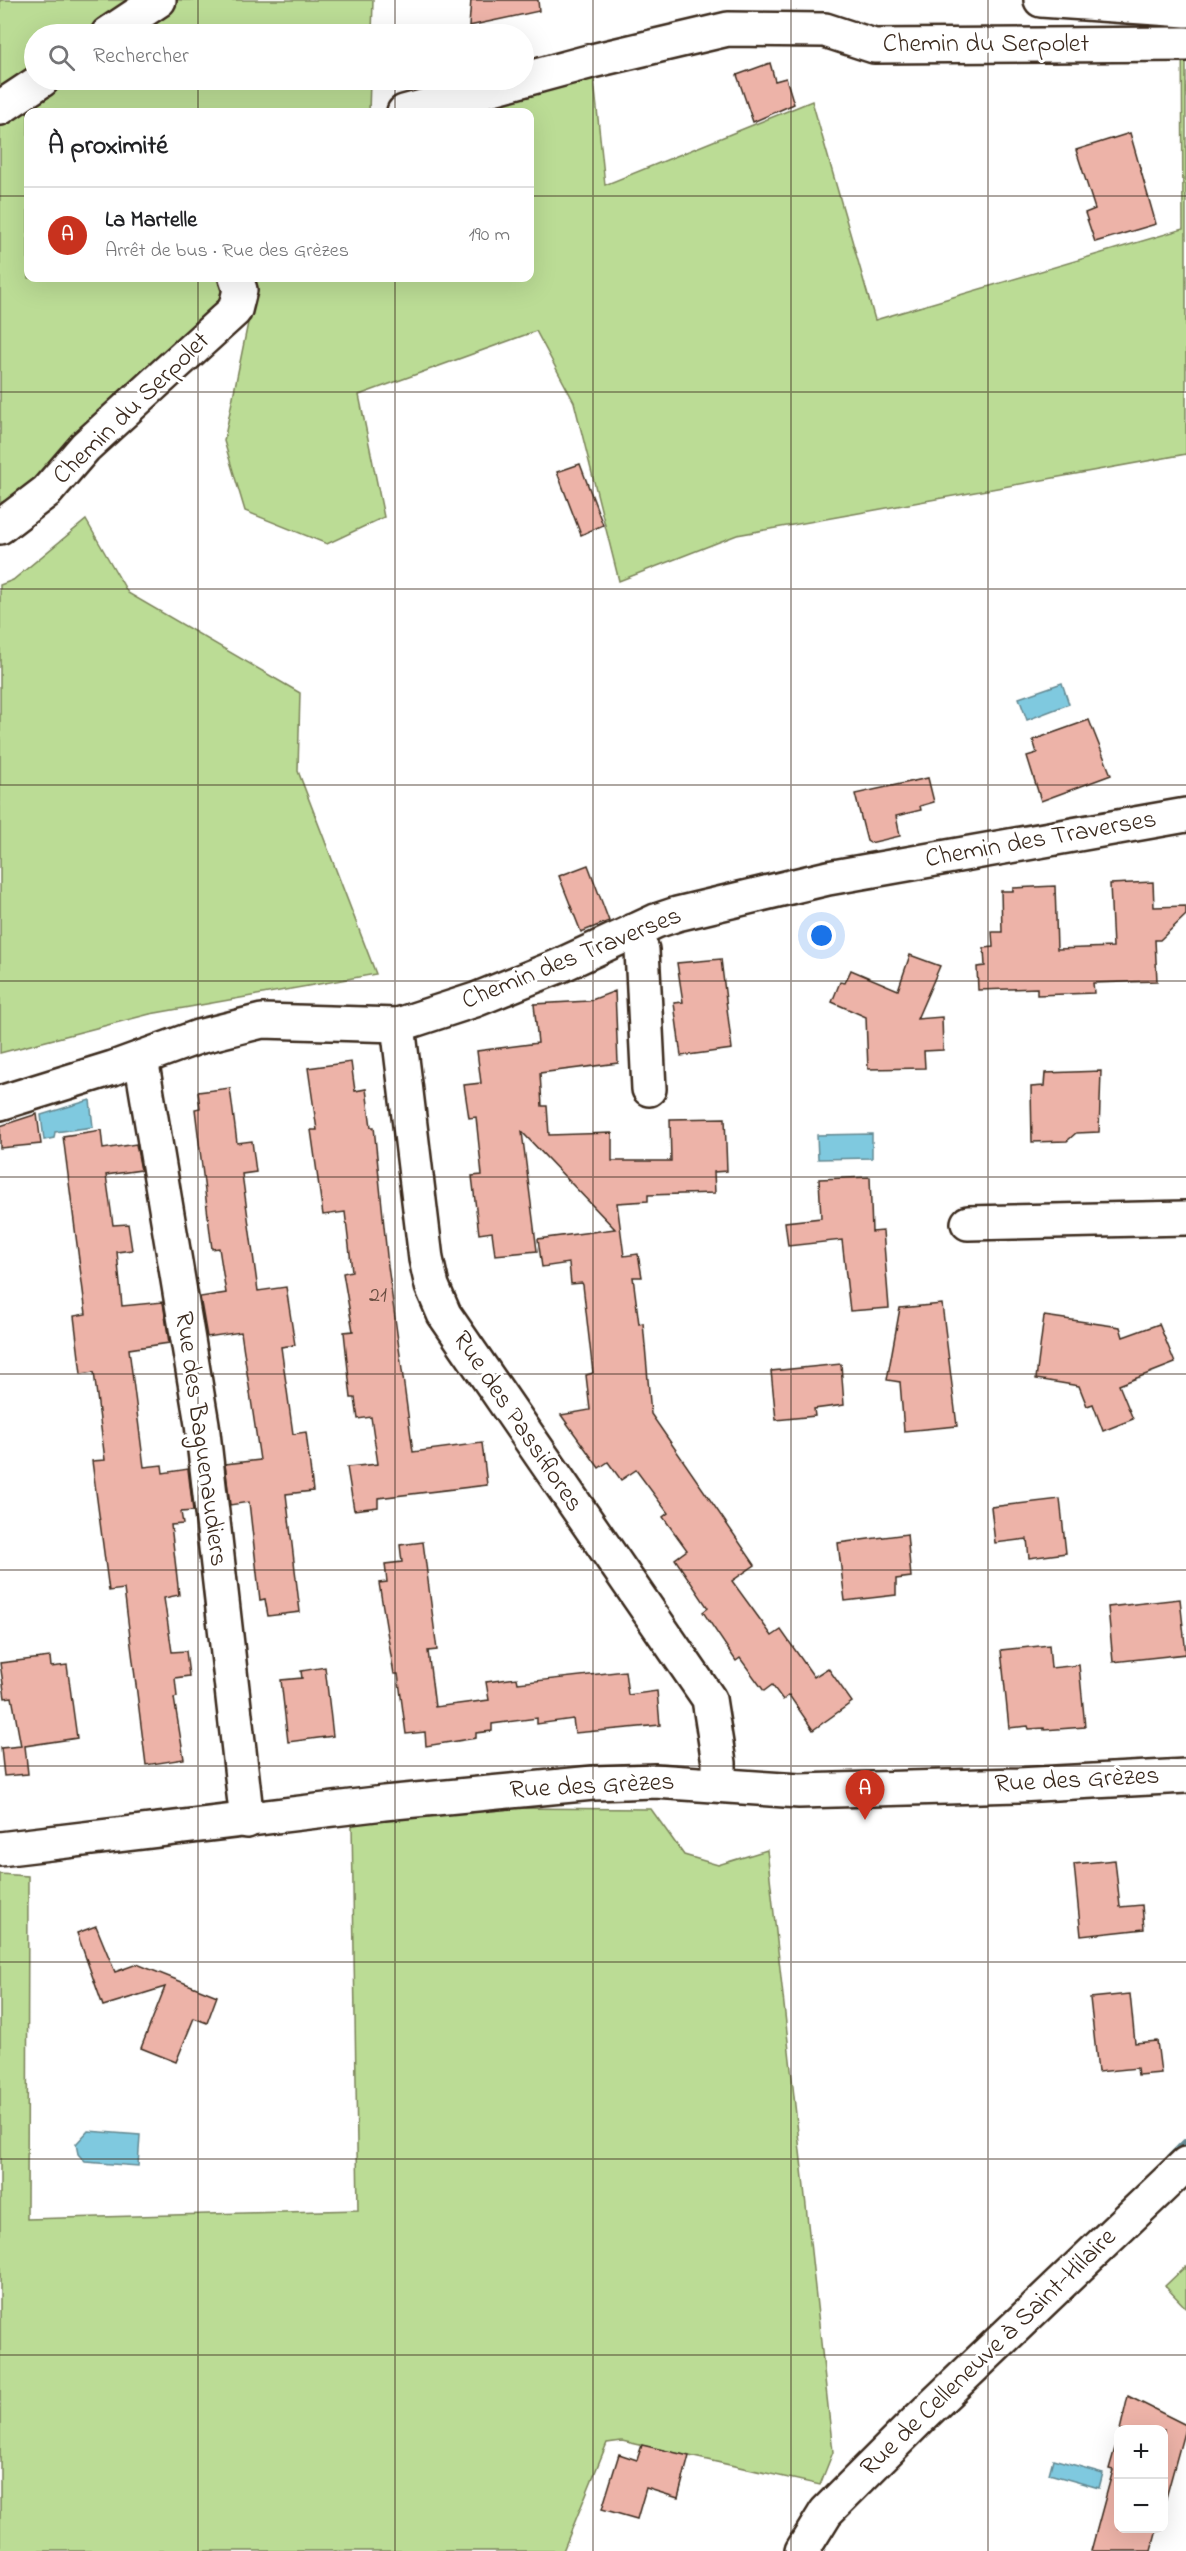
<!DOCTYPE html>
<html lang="fr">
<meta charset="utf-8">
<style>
:root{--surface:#fff;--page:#f6f6f6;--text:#202124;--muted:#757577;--line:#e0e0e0;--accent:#c8321e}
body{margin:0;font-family:"Indie Flower",sans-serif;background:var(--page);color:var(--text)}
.controls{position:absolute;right:18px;bottom:18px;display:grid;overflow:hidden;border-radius:12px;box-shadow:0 6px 24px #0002}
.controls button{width:54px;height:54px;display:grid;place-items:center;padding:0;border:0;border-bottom:2px solid var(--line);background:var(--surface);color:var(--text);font:30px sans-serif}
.you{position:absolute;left:822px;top:936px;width:21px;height:21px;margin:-15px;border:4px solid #fff;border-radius:50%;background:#1a73e8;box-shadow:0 0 0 9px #1a73e833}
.badge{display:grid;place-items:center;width:39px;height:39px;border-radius:50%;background:var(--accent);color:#fff;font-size:20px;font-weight:700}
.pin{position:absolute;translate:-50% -50px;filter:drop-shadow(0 2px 3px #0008)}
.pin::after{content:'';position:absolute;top:32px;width:21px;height:18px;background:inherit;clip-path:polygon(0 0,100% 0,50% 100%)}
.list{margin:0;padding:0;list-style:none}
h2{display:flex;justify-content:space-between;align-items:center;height:78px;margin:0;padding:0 24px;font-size:26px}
h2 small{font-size:20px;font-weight:400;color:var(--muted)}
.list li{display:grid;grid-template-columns:39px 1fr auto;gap:18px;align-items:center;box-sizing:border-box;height:96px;padding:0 24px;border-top:2px solid var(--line)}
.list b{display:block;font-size:22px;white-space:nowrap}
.list p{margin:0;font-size:20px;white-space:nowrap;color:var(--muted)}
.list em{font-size:20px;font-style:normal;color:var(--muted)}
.icon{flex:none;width:33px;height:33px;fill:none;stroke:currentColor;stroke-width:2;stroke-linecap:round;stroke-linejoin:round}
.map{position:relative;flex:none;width:1186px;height:2551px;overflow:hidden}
.search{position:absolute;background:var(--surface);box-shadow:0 6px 24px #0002;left:24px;top:24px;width:510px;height:66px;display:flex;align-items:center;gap:15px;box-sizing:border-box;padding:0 21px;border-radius:33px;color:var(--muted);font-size:22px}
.panel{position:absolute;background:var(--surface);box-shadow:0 6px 24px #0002;left:24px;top:108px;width:510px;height:174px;border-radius:12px}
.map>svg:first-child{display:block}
</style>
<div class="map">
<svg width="1186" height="2551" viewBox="0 0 1186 2551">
<rect width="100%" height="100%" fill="#fff"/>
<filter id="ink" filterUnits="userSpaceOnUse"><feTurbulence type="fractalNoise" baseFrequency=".0167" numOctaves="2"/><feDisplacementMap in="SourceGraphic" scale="12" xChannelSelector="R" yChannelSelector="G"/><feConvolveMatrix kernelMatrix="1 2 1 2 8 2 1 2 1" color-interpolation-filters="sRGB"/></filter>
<g filter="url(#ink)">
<g fill="#bbdc95" stroke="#7b835a" stroke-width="1.5">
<path d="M 0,0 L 373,0 L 372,34 L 34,34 L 34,80 L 370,80 L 369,112 L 28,112 L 28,278 L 530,278 L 530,112 L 404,112 L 592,61 L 605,185 L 812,101 L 875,320 L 1183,229 L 1182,0 L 1186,0 L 1186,454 L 737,535 L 619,581 L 574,402 L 536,331 L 359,395 L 384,517 L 327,544 L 245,511 L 224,441 L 250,313 L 70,470 L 0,503 Z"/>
<path d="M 86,520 L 128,593 L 300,693 L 298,771 L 376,974 L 150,1014 L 0,1053 L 0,585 L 13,580 Z"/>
<path d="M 493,1808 L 651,1809 L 684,1855 L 718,1865 L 767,1850 L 833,2452 L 820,2485 L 622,2441 L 607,2443 L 563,2551 L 0,2551 L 0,1874 L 28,1876 L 27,2219 L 358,2210 L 352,1823 Z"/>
<path d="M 1186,2266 L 1186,2308 L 1165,2286 Z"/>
</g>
<g fill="#7fc9df" stroke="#648992" stroke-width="1.5">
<path d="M 1062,683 L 1069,704 L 1027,720 L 1019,698 Z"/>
<path d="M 90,1100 L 93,1127 L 55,1132 L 54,1138 L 44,1140 L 41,1115 Z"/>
<path d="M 872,1134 L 872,1158 L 818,1159 L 817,1135 Z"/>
<path d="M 88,2131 L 140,2135 L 138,2166 L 85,2162 L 78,2154 L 76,2144 Z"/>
<path d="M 1053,2459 L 1103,2473 L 1099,2488 L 1049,2474 Z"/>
</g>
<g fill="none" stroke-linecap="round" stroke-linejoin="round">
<path stroke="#648992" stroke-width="9" d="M 1171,2158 L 1186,2143"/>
</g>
<g fill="#edb3a8" stroke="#3b2a1e" stroke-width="1.5">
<path d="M 471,0 L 538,0 L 539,11 L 469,26 Z"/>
<path d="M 770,63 L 775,81 L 786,78 L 794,104 L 753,122 L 737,75 Z"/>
<path d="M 1130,133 L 1156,224 L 1095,242 L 1085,213 L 1095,209 L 1076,150 Z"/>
<path d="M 580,464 L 603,525 L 581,535 L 557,472 Z"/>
<path d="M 1089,720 L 1111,775 L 1041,801 L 1027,756 L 1037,753 L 1033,740 Z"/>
<path d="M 928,778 L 934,802 L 920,806 L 921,810 L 896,816 L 900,836 L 870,843 L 867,841 L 855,794 Z"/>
<path d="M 588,865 L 609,921 L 581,932 L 559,876 Z"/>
<path d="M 1153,882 L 1154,907 L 1186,906 L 1186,915 L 1160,940 L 1155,940 L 1157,981 L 1093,983 L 1094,993 L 1037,995 L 1037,988 L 978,990 L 977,967 L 985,966 L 984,948 L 993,947 L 992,932 L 1002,932 L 1001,891 L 1013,891 L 1013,888 L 1055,886 L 1057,949 L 1113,947 L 1110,884 Z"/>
<path d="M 910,955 L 940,966 L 917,1019 L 942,1017 L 943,1050 L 924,1051 L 925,1068 L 868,1069 L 866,1017 L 832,1002 L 840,982 L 845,983 L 851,970 L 898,990 Z"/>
<path d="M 721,959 L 732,1049 L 681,1056 L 674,1003 L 683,1002 L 677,963 Z"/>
<path d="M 615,991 L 618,1063 L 540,1073 L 542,1106 L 547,1106 L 549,1135 L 612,1133 L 612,1161 L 671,1161 L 670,1119 L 725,1118 L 727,1171 L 714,1172 L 715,1193 L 648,1195 L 648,1201 L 617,1203 L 624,1256 L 638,1254 L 642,1277 L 633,1277 L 639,1324 L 643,1323 L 651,1414 L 755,1565 L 732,1581 L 772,1636 L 781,1630 L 814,1677 L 828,1668 L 852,1702 L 813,1730 L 789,1695 L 783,1700 L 772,1685 L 764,1691 L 740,1658 L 736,1661 L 703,1612 L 708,1608 L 675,1559 L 687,1550 L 663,1517 L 668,1513 L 636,1470 L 621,1480 L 608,1462 L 599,1468 L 561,1415 L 590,1410 L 586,1375 L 593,1373 L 583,1285 L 582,1283 L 571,1284 L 569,1263 L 542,1267 L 538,1239 L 615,1229 L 522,1132 L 537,1251 L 495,1255 L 492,1232 L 479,1234 L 472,1176 L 482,1175 L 476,1117 L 469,1118 L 464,1085 L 481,1083 L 477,1051 L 538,1043 L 534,1004 L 589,1001 Z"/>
<path d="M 351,1062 L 355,1091 L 366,1089 L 371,1127 L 374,1127 L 388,1266 L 413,1452 L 482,1443 L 487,1485 L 378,1498 L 378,1507 L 354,1510 L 347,1467 L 378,1464 L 371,1417 L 358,1419 L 355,1398 L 351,1398 L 344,1332 L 353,1331 L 343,1273 L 352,1271 L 345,1212 L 323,1215 L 311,1130 L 317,1130 L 308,1068 Z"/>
<path d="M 1101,1071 L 1099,1132 L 1076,1133 L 1067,1141 L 1032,1142 L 1031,1087 L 1044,1086 L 1045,1073 Z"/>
<path d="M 230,1088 L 237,1143 L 252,1141 L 256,1172 L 242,1174 L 258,1291 L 286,1287 L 295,1345 L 281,1347 L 293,1434 L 306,1432 L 313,1491 L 286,1494 L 300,1612 L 268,1616 L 265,1599 L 260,1600 L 249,1502 L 230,1505 L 225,1464 L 260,1460 L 241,1332 L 207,1337 L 200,1297 L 226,1293 L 219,1248 L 212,1249 L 195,1109 L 200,1108 L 198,1092 Z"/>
<path d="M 37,1114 L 41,1144 L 0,1148 L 0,1126 Z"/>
<path d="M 101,1130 L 103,1149 L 136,1144 L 141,1170 L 106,1175 L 113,1225 L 128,1224 L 132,1250 L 117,1252 L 122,1306 L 163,1302 L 169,1343 L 129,1349 L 144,1467 L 162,1465 L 163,1473 L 188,1469 L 193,1511 L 181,1512 L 183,1524 L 171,1525 L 179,1595 L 164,1598 L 172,1652 L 186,1651 L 189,1676 L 175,1678 L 177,1697 L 174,1698 L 184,1759 L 146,1765 L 124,1589 L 109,1591 L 92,1461 L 105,1460 L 94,1372 L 81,1374 L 74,1316 L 86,1314 L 63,1136 Z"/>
<path d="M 870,1177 L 872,1232 L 883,1231 L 889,1308 L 850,1311 L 842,1240 L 788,1246 L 785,1222 L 821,1218 L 819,1179 Z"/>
<path d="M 942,1304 L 957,1426 L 904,1431 L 900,1382 L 887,1380 L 900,1308 Z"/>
<path d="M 1044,1316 L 1120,1327 L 1123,1337 L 1159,1324 L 1175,1363 L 1119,1385 L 1133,1419 L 1103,1431 L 1093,1404 L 1087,1406 L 1079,1386 L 1036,1379 Z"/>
<path d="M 841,1364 L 844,1405 L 814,1409 L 815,1416 L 776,1420 L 771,1371 Z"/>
<path d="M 1060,1499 L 1066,1553 L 1029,1558 L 1027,1539 L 995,1543 L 991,1507 Z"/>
<path d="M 907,1534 L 911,1577 L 896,1579 L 896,1595 L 845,1601 L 838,1543 Z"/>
<path d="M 423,1542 L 437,1650 L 428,1651 L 435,1707 L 489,1700 L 486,1682 L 517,1678 L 518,1683 L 625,1671 L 628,1695 L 657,1691 L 660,1725 L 575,1733 L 573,1719 L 537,1724 L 537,1718 L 492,1724 L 492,1731 L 476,1733 L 476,1738 L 426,1746 L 425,1732 L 406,1734 L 398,1674 L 394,1674 L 379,1583 L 387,1582 L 385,1564 L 402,1562 L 400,1545 Z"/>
<path d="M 1180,1599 L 1186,1654 L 1113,1662 L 1108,1607 Z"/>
<path d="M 1049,1645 L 1051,1668 L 1079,1665 L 1085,1727 L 1044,1730 L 1044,1728 L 1029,1729 L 1028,1726 L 1009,1728 L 1001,1650 Z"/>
<path d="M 50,1657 L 51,1667 L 67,1665 L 77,1738 L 25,1746 L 28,1774 L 4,1776 L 1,1748 L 21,1746 L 12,1697 L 5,1698 L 0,1663 Z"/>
<path d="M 325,1667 L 333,1736 L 288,1742 L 281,1680 L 302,1678 L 301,1671 Z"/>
<path d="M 1115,1860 L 1120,1907 L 1142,1905 L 1144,1929 L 1081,1936 L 1074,1864 Z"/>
<path d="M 96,1926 L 115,1972 L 137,1964 L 217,1996 L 207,2023 L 194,2018 L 176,2062 L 141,2048 L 165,1987 L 103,2006 L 77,1933 Z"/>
<path d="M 1130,1994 L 1135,2043 L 1157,2041 L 1161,2073 L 1138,2075 L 1137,2068 L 1098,2072 L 1090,1998 Z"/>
<path d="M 1128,2396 L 1186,2425 L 1164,2505 L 1164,2430 L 1120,2430 Z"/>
<path d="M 1119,2434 L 1119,2529 L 1157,2529 L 1151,2551 L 1091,2551 L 1113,2470 L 1109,2469 Z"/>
<path d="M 642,2445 L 689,2456 L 678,2498 L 646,2488 L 637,2519 L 602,2509 L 619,2454 L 637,2460 Z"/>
</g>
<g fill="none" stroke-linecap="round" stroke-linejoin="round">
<defs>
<g id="minor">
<path d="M 1041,0 L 1186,10"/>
<path d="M 108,34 L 159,0"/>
<path d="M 0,108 L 42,80"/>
<path d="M 404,112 L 592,61 L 728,29 L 825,30 L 874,46 L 1186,44"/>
<path d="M 0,527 L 47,491 L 85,447 L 235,310 L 240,290 L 236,278"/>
<path d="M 633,931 L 642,950 L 649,1089"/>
<path d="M 398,1025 L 426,1259 L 432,1286 L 444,1314 L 709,1699 L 719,1763 L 719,1784"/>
<path d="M 141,1058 L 202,1424 L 247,1821"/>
<path d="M 0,1103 L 113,1068 L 198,1037 L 262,1021 L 398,1025 L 475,1000 L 559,966 L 656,921 L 677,914 L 828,878 L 1186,815"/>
<path d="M 968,1223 L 1186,1218"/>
<path d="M 0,1849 L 384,1803 L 593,1783 L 655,1781 L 799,1791 L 1019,1785 L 1186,1776"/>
<path d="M 802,2551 L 826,2512 L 921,2417 L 1186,2164"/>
</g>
</defs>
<use href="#minor" stroke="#3b2a1e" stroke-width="38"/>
<use href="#minor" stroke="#fff" stroke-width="33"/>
</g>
</g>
<path fill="none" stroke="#3b2a1e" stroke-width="1.5" stroke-opacity="0.55" d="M 198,0 L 198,34M 395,0 L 395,34M 593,0 L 593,2551M 791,0 L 791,2551M 988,0 L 988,2551M 198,80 L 198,112M 395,80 L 395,112M 0,196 L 28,196M 530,196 L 1186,196M 198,278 L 198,2551M 395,278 L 395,2551M 0,392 L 1186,392M 0,589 L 1186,589M 0,785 L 1186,785M 0,981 L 1186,981M 0,1177 L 1186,1177M 0,1374 L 1186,1374M 0,1570 L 1186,1570M 0,1766 L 1186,1766M 0,1962 L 1186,1962M 0,2159 L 1186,2159M 0,2355 L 1186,2355"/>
<g text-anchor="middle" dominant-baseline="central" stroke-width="6" stroke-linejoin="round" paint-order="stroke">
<g font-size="22" fill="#684c40">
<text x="378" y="1296">21</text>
</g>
<g font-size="26" fill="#3b2a1e" stroke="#fff">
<text x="986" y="45">Chemin du Serpolet</text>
<text transform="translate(132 409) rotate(-44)">Chemin du Serpolet</text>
<text transform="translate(1041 840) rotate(-10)">Chemin des Traverses</text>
<text transform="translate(572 959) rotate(-22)">Chemin des Traverses</text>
<text transform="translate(517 1422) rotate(56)">Rue des Passiflores</text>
<text transform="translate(200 1439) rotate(82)">Rue des Baguenaudiers</text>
<text transform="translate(1077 1781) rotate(-3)">Rue des Grèzes</text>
<text transform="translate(592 1787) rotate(-3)">Rue des Grèzes</text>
<text transform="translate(989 2353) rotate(-44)">Rue de Celleneuve à Saint-Hilaire</text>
</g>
</g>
</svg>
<div class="controls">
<button>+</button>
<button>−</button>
</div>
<div class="you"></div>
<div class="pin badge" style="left:865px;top:1820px">A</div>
<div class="search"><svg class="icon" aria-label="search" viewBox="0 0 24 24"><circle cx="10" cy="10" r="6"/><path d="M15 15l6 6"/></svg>Rechercher</div>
<section class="panel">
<h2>À proximité<small></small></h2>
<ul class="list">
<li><span class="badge">A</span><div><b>La Martelle</b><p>Arrêt de bus · Rue des Grèzes</p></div><em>190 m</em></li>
</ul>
</section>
</div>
